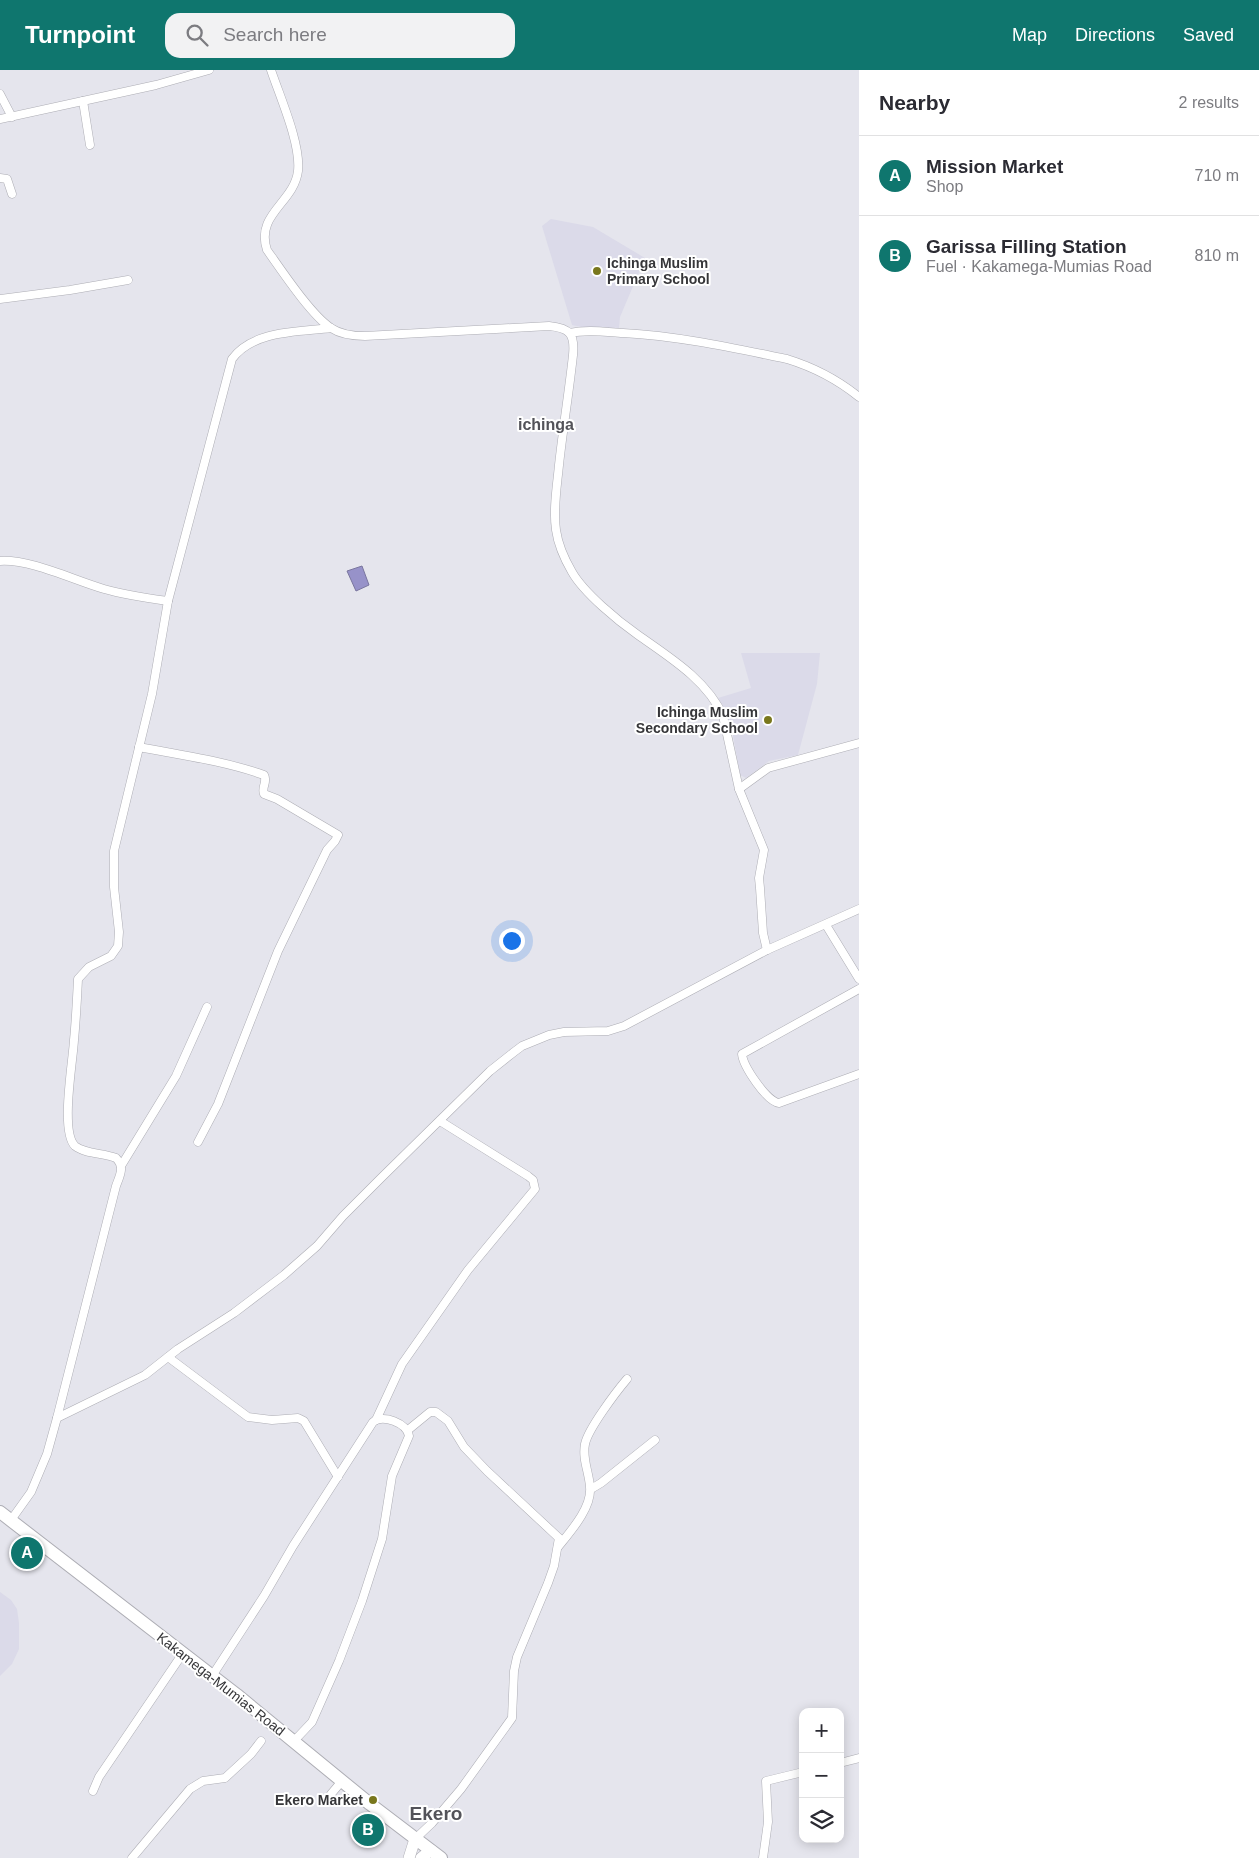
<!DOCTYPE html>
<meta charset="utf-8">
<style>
:root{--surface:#fff;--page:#f2f2f3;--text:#2b2b33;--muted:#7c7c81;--line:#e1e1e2;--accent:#0f766e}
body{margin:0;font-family:Arial,sans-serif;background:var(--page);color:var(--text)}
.controls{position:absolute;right:15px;bottom:15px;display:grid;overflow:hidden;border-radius:10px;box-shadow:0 2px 12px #0003}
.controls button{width:45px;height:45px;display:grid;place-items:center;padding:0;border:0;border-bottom:1px solid var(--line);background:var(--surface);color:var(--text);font:25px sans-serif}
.you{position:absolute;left:511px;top:870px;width:18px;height:18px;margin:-12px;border:4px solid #fff;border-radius:50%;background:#1a73e8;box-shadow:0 0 0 8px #1a73e833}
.badge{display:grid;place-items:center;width:32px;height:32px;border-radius:50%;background:var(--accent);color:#fff;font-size:16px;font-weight:700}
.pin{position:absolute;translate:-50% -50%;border:2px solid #fff;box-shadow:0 1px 5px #0006}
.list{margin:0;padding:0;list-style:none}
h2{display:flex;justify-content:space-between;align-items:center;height:65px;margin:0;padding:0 20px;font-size:21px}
h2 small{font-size:16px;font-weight:400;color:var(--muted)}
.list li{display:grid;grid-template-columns:32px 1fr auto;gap:15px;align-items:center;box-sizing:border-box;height:80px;padding:0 20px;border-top:1px solid var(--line)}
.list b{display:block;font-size:19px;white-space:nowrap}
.list p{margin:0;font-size:16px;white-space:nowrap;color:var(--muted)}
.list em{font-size:16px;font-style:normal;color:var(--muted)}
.icon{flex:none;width:28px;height:28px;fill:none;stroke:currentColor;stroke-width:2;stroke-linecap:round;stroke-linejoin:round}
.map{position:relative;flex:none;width:859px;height:1788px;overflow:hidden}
header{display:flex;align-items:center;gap:30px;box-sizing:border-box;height:70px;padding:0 25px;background:var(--accent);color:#fff}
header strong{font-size:24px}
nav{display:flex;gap:28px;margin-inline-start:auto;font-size:18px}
.search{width:350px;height:45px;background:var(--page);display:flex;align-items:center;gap:12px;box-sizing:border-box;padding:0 18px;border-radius:15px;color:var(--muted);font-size:19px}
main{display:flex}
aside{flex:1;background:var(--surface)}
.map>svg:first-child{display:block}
</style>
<header>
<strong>Turnpoint</strong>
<div class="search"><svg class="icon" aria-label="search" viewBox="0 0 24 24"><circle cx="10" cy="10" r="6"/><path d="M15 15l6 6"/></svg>Search here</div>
<nav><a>Map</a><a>Directions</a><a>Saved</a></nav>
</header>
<main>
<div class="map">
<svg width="859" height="1788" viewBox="0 0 859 1788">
<rect width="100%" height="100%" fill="#e5e5ed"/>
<g fill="#dbdae9">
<path d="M 551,149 L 593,157 L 645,188 L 620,247 L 619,258 L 581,257 L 572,255 L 542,156 Z"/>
<path d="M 741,583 L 820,583 L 817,614 L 798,685 L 769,691 L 746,708 L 740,705 L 731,654 L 718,628 L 751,618 Z"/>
<path d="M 0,1522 L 11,1530 L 17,1539 L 19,1553 L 19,1579 L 12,1594 L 0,1606 Z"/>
</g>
<path fill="#9792c9" stroke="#7a769e" d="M 362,496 L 369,515 L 356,521 L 347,501 Z"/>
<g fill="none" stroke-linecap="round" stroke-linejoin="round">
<defs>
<g id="minor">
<path d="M 271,0 C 280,27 301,74 298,101 C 294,133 255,144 267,180 C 282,201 311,245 331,258 C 340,264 354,266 365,266 L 549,256 C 570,258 575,264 573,285 C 569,322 563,358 559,395 C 557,416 553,439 556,460 C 558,474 565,490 572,502 C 584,523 618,551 638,565 C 669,587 707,610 723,646 L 739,719 L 764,780 L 759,808 L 760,818 L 763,863 L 767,880"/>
<path d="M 0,24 L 12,47"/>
<path d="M 83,31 L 90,75"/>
<path d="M 0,49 L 156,15 L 209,0"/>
<path d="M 0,108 L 7,109 L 12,124"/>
<path d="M 0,229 L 70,220 L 128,210"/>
<path d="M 570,263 C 587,259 606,262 623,263 C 679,266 733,278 787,289 C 813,297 838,310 859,327"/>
<path d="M 0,491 C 31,489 73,510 104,519 C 125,525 146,528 168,531"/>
<path d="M 139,677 C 181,685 224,691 264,705 C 268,712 261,717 264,724 L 277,729 L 338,765 L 335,771 L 327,780 L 278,881 L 218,1034 L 198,1072"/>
<path d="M 739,719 L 768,698 L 859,673"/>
<path d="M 826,855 L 859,909"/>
<path d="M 859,919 L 742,984 C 743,996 767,1032 779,1033 L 859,1004"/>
<path d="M 121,1096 L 176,1006 L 207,937"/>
<path d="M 168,1287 L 248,1347 L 272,1350 L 298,1348 L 304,1351 L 338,1407"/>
<path d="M 57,1348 L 116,1116 C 120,1105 125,1097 116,1088 C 104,1083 85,1084 75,1076 C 60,1062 73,991 74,970 C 76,950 77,929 78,909 L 89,897 L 111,886 L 118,876 L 119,862 L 114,817 L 114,781 L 152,624 L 168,531 L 232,289 C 253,260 299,262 331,258"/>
<path d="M 376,1350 L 402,1294 L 468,1200 L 535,1119 L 533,1110 L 528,1106 L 440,1051"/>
<path d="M 408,1360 L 430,1342 L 436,1342 L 448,1351 L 464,1377 L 487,1401 L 559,1468 L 554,1496 L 548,1513 L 517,1587 L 514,1601 L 512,1648 L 461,1719 L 432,1753 L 415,1769"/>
<path d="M 591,1419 L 601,1413 L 655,1370"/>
<path d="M 11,1450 L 31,1422 L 47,1384 L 57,1348 L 145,1305 L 178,1279 L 234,1243 L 284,1205 L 317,1176 L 343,1146 L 381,1108 L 490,1001 L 514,982 L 522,976 L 549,965 L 564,962 L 608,961 L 624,956 L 767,880 L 859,839"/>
<path d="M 558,1477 C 570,1462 592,1438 590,1417 C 589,1402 582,1389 585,1374 C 588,1359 616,1322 627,1309"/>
<path d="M 212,1606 L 264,1526 L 293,1476 L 373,1352 C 383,1344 407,1353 409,1366 L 392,1406 L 382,1469 L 362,1531 L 339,1591 L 312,1652 L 294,1671"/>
<path d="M 840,1693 L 859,1688"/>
<path d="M 93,1721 L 99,1707 L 183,1583"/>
<path d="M 331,1724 L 342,1711"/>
<path d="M 132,1788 L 190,1719 L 203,1711 L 225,1708 L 251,1684 L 261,1671"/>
<path d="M 763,1788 L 768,1752 L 766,1711 L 803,1702"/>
</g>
<g id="primary">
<path d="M 409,1788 L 415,1769"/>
<path d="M 421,1788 L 431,1780"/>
</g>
<path id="trunk" d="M 0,1442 L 237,1625 L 370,1734 L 441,1788"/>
</defs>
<use href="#minor" stroke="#adadb4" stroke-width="9"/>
<use href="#primary" stroke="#adadb4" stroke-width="12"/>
<use href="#trunk" stroke="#adadb4" stroke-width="14"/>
<use href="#minor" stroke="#fff" stroke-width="8"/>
<use href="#primary" stroke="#fff" stroke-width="11"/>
<use href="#trunk" stroke="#fff" stroke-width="12"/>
</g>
<g fill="#79771d" stroke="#fff" stroke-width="2">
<circle cx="597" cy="201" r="5"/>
<circle cx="768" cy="650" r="5"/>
<circle cx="373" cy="1730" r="5"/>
</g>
<g text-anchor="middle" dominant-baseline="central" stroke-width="4" stroke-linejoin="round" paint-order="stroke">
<g font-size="14" font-weight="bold" fill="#363639" stroke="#fff" text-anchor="end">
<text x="607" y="193" text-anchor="start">Ichinga Muslim<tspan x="607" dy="16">Primary School</tspan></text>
<text x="758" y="642">Ichinga Muslim<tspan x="758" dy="16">Secondary School</tspan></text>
<text x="363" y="1730">Ekero Market</text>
</g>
<g font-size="14" fill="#363639" stroke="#fff">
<text transform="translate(221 1614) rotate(38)">Kakamega-Mumias Road</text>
</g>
<g font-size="16" font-weight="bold" fill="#535359" stroke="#fff">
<text x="546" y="354">ichinga</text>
</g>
<g font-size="19" font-weight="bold" fill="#535359" stroke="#fff">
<text x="436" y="1743">Ekero</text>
</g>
</g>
</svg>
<div class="controls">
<button>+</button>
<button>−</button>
<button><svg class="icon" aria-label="layers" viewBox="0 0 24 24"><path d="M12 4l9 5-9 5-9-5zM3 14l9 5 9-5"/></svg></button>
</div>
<div class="you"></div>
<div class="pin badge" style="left:27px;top:1483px">A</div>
<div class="pin badge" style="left:368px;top:1760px">B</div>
</div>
<aside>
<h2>Nearby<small>2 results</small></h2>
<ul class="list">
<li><span class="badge">A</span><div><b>Mission Market</b><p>Shop</p></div><em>710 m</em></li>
<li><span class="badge">B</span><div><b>Garissa Filling Station</b><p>Fuel · Kakamega-Mumias Road</p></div><em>810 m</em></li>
</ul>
</aside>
</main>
